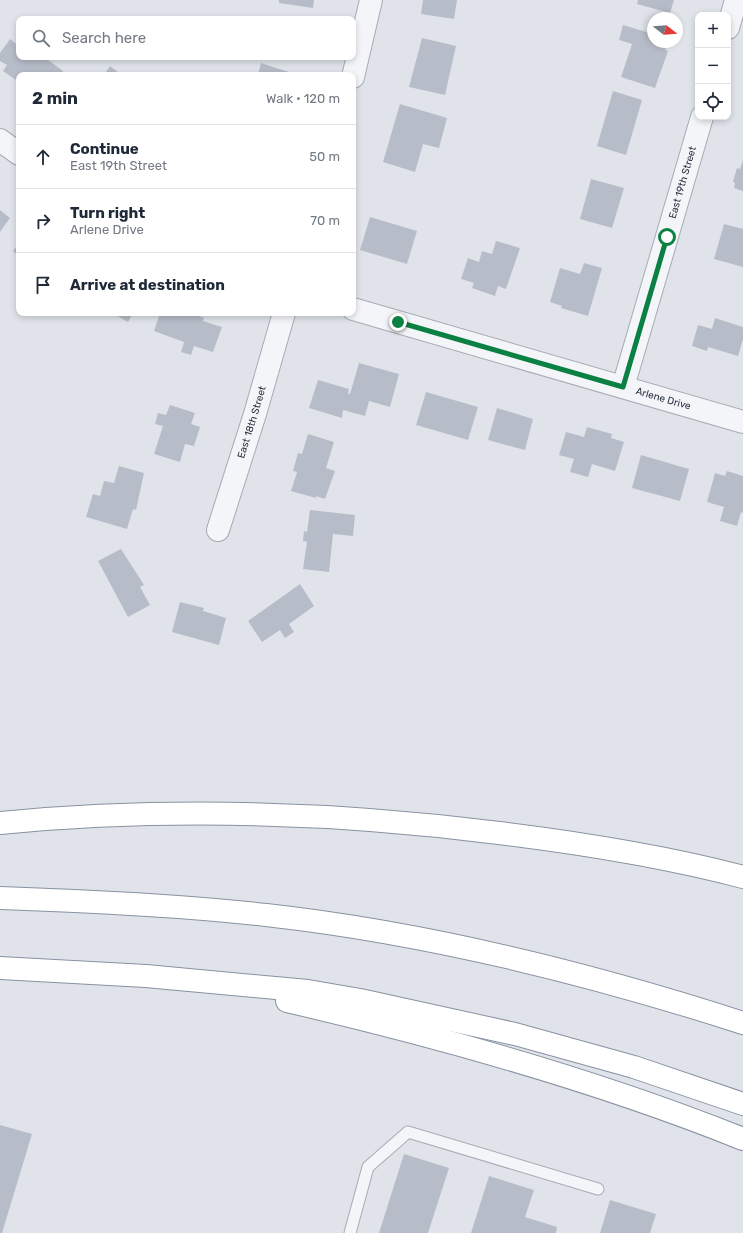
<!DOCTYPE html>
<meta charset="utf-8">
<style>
:root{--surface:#fff;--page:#f6f6f7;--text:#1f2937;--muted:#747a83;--line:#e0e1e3}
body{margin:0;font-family:Rubik,sans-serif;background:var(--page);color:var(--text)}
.controls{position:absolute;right:12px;top:12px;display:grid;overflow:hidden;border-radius:8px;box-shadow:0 2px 6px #0003}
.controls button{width:36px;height:36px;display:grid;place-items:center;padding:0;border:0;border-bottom:1px solid var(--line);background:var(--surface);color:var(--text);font:20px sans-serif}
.compass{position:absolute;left:647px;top:12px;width:36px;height:36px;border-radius:50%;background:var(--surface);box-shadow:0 2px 6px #0003;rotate:107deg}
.stop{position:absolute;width:12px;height:12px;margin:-9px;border:3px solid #0b8043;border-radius:50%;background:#fff}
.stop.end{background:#0b8043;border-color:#fff;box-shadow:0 1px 4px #0008}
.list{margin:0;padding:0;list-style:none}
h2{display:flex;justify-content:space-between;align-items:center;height:52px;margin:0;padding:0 16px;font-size:17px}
h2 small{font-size:13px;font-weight:400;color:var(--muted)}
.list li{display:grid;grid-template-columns:26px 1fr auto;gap:12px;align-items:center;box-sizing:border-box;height:64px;padding:0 16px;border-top:1px solid var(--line)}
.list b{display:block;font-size:15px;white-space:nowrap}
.list p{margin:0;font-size:13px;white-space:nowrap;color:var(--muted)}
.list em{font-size:13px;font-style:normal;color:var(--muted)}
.icon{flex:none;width:22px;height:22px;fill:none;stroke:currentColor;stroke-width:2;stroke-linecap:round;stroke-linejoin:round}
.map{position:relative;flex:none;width:743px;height:1233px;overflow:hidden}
.search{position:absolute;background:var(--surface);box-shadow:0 2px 6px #0003;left:16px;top:16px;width:340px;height:44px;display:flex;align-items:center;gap:10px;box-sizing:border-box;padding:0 14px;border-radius:8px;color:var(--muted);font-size:15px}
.panel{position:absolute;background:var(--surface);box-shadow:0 2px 6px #0003;left:16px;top:72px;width:340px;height:244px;border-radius:8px}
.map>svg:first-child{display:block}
</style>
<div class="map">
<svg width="743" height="1233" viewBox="0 0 743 1233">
<rect width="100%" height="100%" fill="#e0e4ea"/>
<g fill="#b7bdc8">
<path d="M 279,0 L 314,0 L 313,8 L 279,3 Z"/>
<path d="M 423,0 L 457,0 L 454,19 L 421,14 Z"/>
<path d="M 638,0 L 674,0 L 670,13 L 637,4 Z"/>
<path d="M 623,25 L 653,34 L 653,42 L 668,42 L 665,50 L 668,51 L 655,88 L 621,77 L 632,44 L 619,40 Z"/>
<path d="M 422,38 L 456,46 L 445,95 L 409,87 Z"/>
<path d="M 10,39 L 19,46 L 19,57 L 44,57 L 63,71 L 60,75 L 19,75 L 19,82 L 3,71 L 7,65 L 0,61 L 0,53 Z"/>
<path d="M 261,63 L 292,73 L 291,75 L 258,75 Z"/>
<path d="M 110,66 L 122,75 L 104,75 Z"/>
<path d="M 613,91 L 642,100 L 626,155 L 597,146 Z"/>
<path d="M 400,104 L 447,118 L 439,148 L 423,144 L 415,172 L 383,162 Z"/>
<path d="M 743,160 L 743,191 L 734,188 L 735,183 L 733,182 L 737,168 L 740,169 Z"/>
<path d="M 591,179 L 624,188 L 612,228 L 580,219 Z"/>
<path d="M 0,210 L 10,218 L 0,232 Z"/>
<path d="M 370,217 L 417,231 L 407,264 L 360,250 Z"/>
<path d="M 724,224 L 743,229 L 743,267 L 714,259 Z"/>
<path d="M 496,241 L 520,248 L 506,289 L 498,286 L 495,296 L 472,288 L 474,283 L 461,279 L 468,258 L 479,262 L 482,251 L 492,254 Z"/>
<path d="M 19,243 L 19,256 L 13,251 Z"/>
<path d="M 584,263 L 602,268 L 588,316 L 561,308 L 562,306 L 550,302 L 560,268 L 580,274 Z"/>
<path d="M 112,313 L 133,313 L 128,322 Z"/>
<path d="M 160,313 L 179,313 L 186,316 L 187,313 L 191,313 L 204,318 L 203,321 L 222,327 L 213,352 L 194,346 L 191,355 L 181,352 L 184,342 L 154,331 Z"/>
<path d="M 715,318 L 743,327 L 743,339 L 738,356 L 708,347 L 707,351 L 692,346 L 698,325 L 712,329 Z"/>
<path d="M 359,363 L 399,374 L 390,407 L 369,401 L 365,416 L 343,410 L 342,418 L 309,408 L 318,380 L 349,389 L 348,394 L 350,394 Z"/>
<path d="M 426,392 L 478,407 L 468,440 L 416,425 Z"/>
<path d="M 170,405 L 195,413 L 191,424 L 200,427 L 194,446 L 185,444 L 180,462 L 154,454 L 163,426 L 155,424 L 158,413 L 166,415 Z"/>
<path d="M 497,408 L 533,419 L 525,450 L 488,440 Z"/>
<path d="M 587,427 L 612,434 L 611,438 L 624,442 L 615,471 L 592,464 L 588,477 L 570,472 L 574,459 L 559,455 L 566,432 L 584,437 Z"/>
<path d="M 308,434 L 334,442 L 326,468 L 335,471 L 325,499 L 316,496 L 316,498 L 291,491 L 297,472 L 293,471 L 298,453 L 302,454 Z"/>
<path d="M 641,455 L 689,469 L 680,501 L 632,488 Z"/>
<path d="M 119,466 L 144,473 L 136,510 L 133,509 L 127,529 L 86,517 L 93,494 L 100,496 L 104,481 L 114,483 Z"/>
<path d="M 727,471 L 743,476 L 743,513 L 741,512 L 737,526 L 720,521 L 724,507 L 707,502 L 715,473 L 725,476 Z"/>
<path d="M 310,510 L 355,515 L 353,536 L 333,534 L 329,572 L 303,569 L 307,542 L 303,541 L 304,531 L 307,532 Z"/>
<path d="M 121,549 L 144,585 L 140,587 L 150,605 L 128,617 L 98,561 Z"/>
<path d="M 300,584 L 314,606 L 289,624 L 294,632 L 285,638 L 280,630 L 262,642 L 248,621 Z"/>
<path d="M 180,602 L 204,608 L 203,611 L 226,618 L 219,645 L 172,632 Z"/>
<path d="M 0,1125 L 32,1134 L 2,1233 L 0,1233 Z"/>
<path d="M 404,1154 L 449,1168 L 428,1233 L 379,1233 Z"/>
<path d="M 489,1176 L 534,1190 L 525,1217 L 557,1227 L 556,1233 L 471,1233 Z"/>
<path d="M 610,1200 L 656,1214 L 650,1233 L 600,1233 Z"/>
</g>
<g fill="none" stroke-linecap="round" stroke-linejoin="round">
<defs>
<path id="lane" d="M 350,1233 L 368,1167 L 408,1132 L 598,1189"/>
<g id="street">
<path d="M 728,28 L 736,0"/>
<path d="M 353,77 L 371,0"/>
<path d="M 0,140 L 19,154"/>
<path id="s1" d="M 353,309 L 743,422"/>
<path id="s2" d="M 623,387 L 702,117"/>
<path id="s3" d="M 218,530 L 255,414 L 284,313"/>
</g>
<g id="highway">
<path d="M 0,823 C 167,807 333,812 499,833 C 580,843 664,856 743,877"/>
<path d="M 0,898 C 89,901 177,905 266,915 C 428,933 588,973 743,1023"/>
<path d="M 0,968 L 146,976 L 308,991 L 360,1000 L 515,1034 L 634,1067 L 743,1104"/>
<path d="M 287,1001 C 442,1037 596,1080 743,1139"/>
</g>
</defs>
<use href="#lane" stroke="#a5abb5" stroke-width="13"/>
<use href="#street" stroke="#a5abb5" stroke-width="24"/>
<use href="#highway" stroke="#8792a2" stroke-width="24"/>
<use href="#lane" stroke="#f4f5f8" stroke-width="11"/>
<use href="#street" stroke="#f4f5f8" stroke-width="22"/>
<use href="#highway" stroke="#fff" stroke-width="22"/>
</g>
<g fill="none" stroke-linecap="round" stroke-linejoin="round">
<path stroke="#0b8043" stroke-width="5" d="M 398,322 L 623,387 L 667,237"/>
</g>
<g text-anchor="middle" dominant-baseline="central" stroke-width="3" stroke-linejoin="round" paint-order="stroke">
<g font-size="10" fill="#283243" stroke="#f0f3f8">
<text stroke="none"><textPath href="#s2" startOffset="213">East 19th Street</textPath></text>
<text stroke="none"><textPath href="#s1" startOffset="323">Arlene Drive</textPath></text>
<text stroke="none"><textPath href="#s3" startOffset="113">East 18th Street</textPath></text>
</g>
</g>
</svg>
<div class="controls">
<button>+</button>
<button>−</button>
<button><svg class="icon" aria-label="locate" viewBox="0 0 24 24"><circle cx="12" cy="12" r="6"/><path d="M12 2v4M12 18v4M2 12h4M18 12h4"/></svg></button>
</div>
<svg class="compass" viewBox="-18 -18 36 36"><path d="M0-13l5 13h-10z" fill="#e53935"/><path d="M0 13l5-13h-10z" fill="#747a83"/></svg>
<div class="stop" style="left:667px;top:237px"></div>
<div class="stop end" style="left:398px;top:322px"></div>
<div class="search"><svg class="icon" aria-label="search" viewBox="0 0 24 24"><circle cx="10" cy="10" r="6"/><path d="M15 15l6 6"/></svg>Search here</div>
<section class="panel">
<h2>2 min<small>Walk · 120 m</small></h2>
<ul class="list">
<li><svg class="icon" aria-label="ahead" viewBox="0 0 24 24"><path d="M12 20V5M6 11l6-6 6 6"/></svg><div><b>Continue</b><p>East 19th Street</p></div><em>50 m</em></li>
<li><svg class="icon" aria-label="right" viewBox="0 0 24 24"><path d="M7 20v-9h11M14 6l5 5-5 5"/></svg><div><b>Turn right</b><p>Arlene Drive</p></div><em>70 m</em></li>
<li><svg class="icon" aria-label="arrive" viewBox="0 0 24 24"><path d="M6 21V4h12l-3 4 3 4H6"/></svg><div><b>Arrive at destination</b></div></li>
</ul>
</section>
</div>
